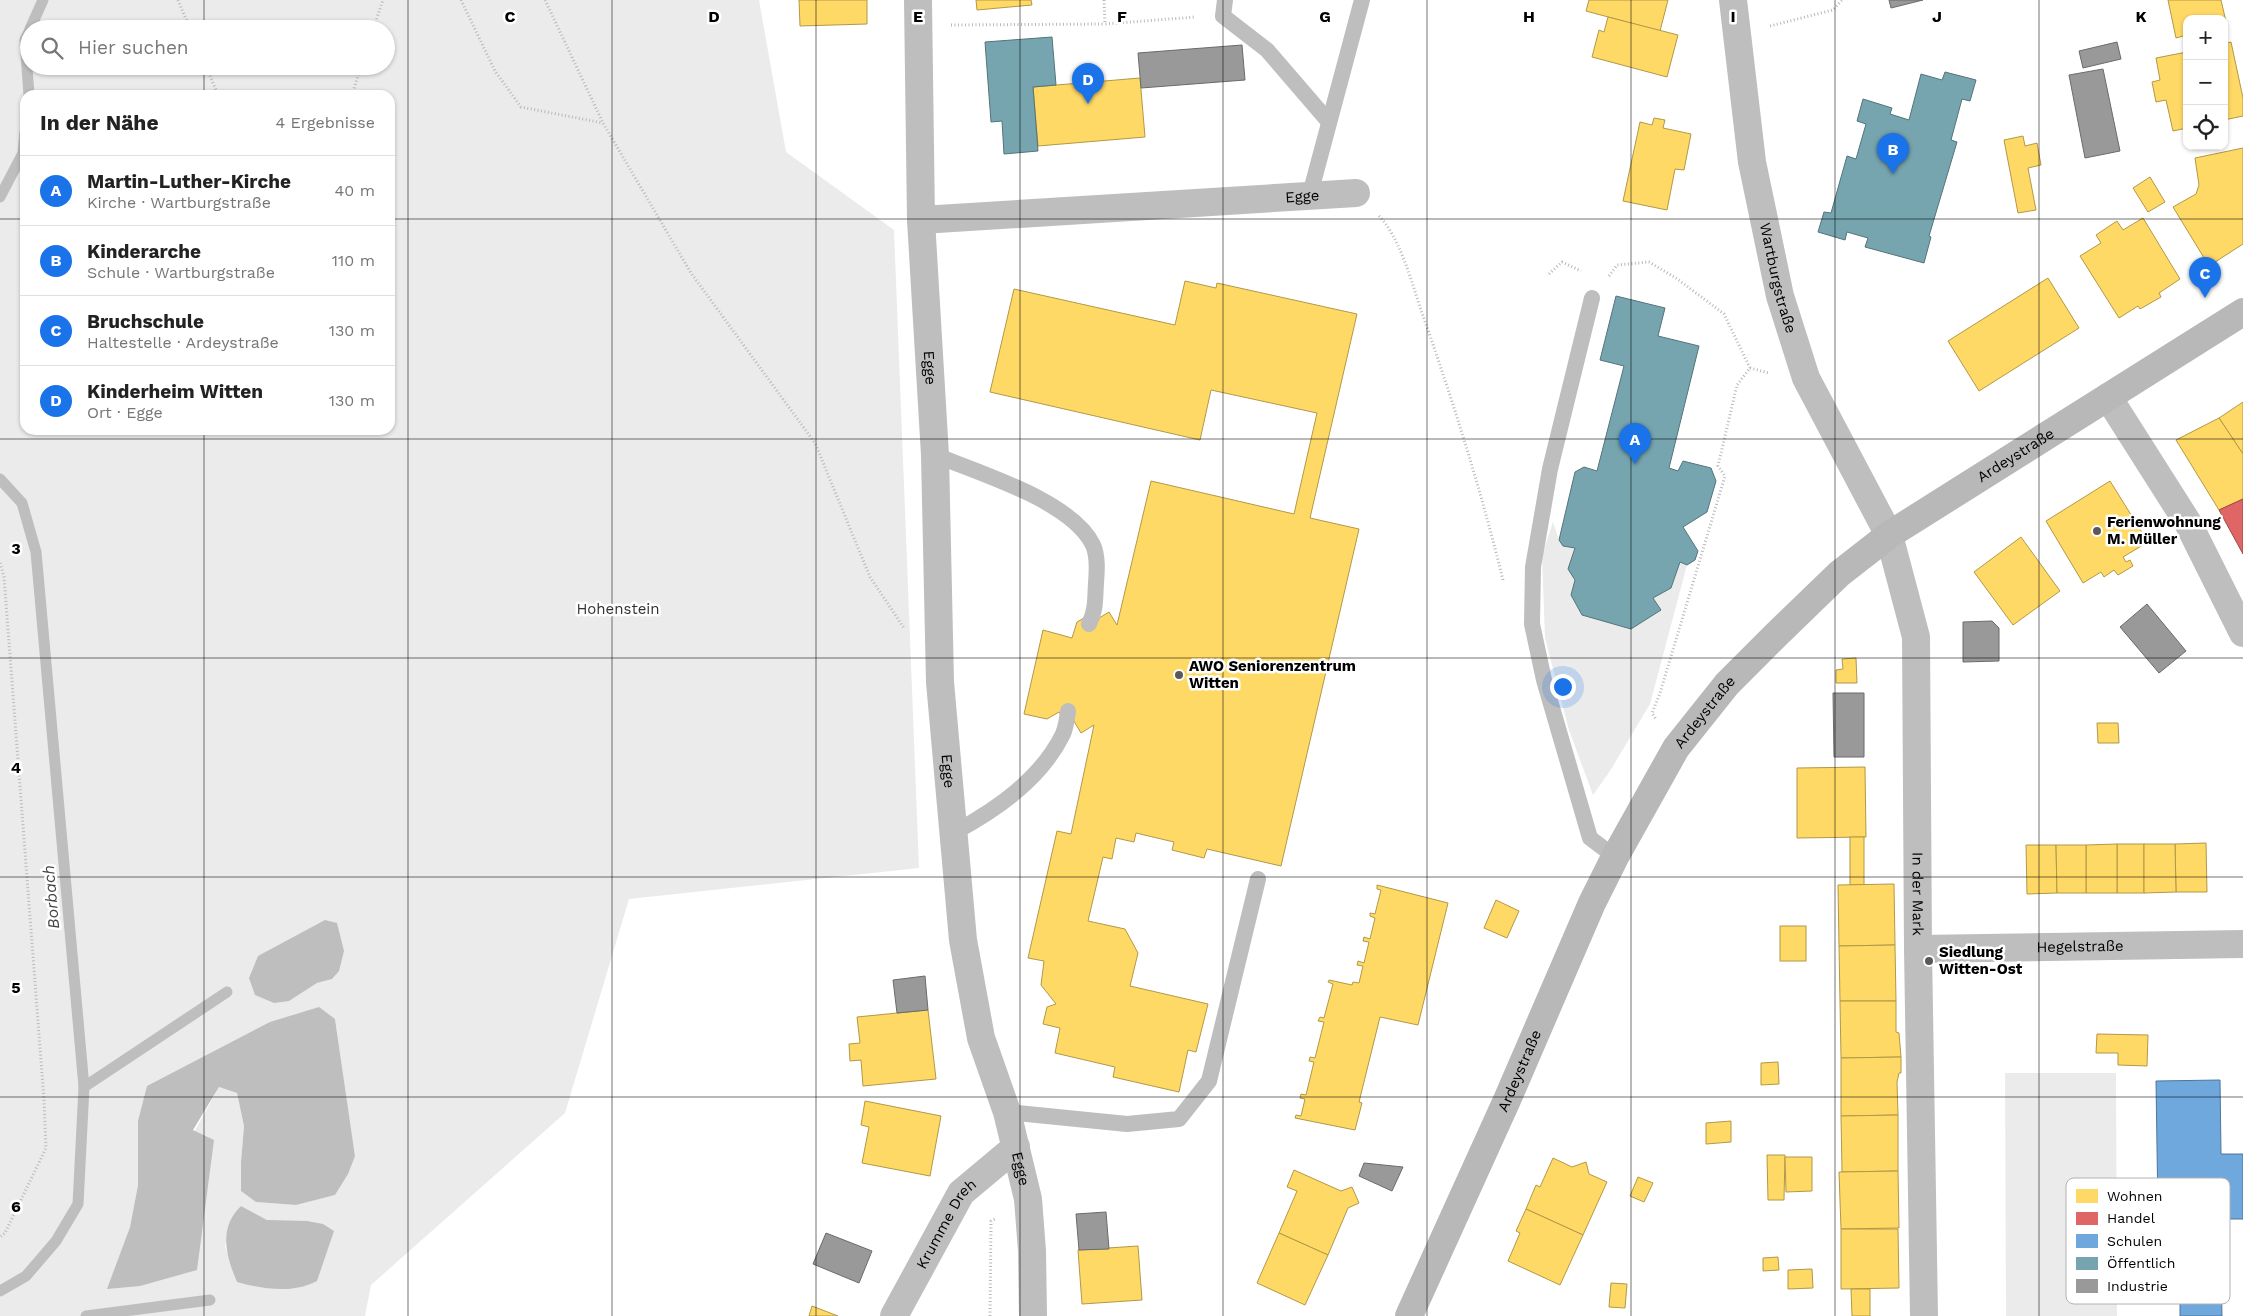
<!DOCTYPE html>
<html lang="de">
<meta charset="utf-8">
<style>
:root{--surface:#fff;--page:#f6f6f6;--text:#222;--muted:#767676;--line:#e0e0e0;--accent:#1a73e8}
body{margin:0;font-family:"Work Sans",sans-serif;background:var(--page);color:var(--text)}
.controls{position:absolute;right:15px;top:15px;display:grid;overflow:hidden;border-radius:10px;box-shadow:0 1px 4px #0004}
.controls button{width:45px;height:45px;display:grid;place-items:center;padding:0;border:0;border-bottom:1px solid var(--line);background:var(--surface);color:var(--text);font:25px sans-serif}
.you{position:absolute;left:1562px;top:686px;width:18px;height:18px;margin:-12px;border:4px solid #fff;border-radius:50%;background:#1a73e8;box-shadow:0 0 0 8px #1a73e833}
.badge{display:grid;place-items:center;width:32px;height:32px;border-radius:50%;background:var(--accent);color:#fff;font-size:16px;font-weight:700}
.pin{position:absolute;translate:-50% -41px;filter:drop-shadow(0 1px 2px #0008)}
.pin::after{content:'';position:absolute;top:26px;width:18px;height:15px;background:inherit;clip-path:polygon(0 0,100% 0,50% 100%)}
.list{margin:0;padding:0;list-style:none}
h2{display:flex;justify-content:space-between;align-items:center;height:65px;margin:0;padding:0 20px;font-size:21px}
h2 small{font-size:16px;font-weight:400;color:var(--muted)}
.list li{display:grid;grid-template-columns:32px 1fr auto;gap:15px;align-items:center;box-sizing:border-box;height:70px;padding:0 20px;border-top:1px solid var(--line)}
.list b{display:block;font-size:19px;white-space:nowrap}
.list p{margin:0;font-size:16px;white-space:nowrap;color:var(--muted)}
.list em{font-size:16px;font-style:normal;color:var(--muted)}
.icon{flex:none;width:28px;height:28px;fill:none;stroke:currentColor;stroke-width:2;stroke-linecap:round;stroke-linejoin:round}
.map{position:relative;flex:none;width:2243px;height:1316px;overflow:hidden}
.search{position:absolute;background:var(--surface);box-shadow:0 1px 4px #0004;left:20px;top:20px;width:375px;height:55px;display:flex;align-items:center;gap:12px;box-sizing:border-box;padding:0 18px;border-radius:28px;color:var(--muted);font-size:19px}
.panel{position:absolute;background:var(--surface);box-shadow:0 1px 4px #0004;left:20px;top:90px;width:375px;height:345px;border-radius:15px}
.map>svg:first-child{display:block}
</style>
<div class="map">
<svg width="2243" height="1316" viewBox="0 0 2243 1316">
<rect width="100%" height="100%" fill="#fff"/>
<g fill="#ebebeb" fill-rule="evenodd">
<path d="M 0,0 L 759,0 L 786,152 L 894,230 L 919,868 L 629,899 L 565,1113 L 371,1285 L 365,1316 L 0,1316 ZM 29,29 L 386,29 L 386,66 L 29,66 ZM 25,95 L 390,95 L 390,430 L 25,430 ZM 249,978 L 332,979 L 317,983 L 289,1001 ZM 335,1019 L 355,1156 L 335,1195 L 296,1205 L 256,1202 L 241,1162 L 244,1126 L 237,1093 L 219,1087 L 108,1289 L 130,1227 L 138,1185 L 138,1121 ZM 241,1206 L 267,1220 L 237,1282 L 225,1246 Z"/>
<path d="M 1553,522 L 1559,540 L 1563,546 L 1575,548 L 1568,569 L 1575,580 L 1571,595 L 1582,615 L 1631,629 L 1660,610 L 1653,598 L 1671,588 L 1680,562 L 1687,565 L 1650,704 L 1610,771 L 1593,795 L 1569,730 L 1545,638 L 1542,555 Z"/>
<path d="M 2005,1073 L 2116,1073 L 2117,1316 L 2006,1316 Z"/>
</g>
<g fill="#bebebe">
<path d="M 325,920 L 337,923 L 344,951 L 339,971 L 332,979 L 317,983 L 289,1001 L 274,1003 L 255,995 L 249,978 L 258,956 Z"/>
<path d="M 319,1007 L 335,1019 L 355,1156 L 348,1174 L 335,1195 L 296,1205 L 256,1202 L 241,1191 L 241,1162 L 244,1126 L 237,1093 L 219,1087 L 193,1130 L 214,1140 L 197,1270 L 140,1286 L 107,1289 L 130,1227 L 138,1185 L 138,1121 L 147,1086 L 270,1022 Z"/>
<path d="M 241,1206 L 267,1220 L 307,1221 L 323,1224 L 334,1231 L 317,1281 C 292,1294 263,1289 237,1282 C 226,1256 218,1228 241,1206 Z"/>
</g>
<g fill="#ffd966" stroke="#b29847">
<path d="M 799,0 L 867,0 L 867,24 L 800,26 Z"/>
<path d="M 976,0 L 1031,0 L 1032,5 L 977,10 Z"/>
<path d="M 1589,0 L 1668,0 L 1660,31 L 1586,11 Z"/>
<path d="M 2168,0 L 2221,0 L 2227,26 L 2224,27 L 2224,19 L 2187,19 L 2187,35 L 2176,38 Z"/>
<path d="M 1608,17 L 1678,35 L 1667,77 L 1592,57 L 1599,30 L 1604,32 Z"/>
<path d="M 2231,42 L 2243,98 L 2243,116 L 2224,120 L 2224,44 Z"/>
<path d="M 2187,52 L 2187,128 L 2173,131 L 2166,100 L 2156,102 L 2152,82 L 2160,80 L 2156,58 Z"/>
<path d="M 1140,78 L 1145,137 L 1038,146 L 1033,87 Z"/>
<path d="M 1654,118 L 1665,120 L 1663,128 L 1691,134 L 1684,170 L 1675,169 L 1667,210 L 1623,201 L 1640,122 L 1652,125 Z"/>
<path d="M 2023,136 L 2025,146 L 2037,143 L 2041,165 L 2028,168 L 2036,210 L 2018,213 L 2004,140 Z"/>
<path d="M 2243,148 L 2243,244 L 2209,266 L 2173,207 L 2196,194 L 2199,185 L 2195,158 Z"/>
<path d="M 2150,177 L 2165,202 L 2148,212 L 2133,188 Z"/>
<path d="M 2143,218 L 2180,279 L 2159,293 L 2161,297 L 2140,309 L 2138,306 L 2119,318 L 2080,256 L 2101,243 L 2096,235 L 2117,221 L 2123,230 Z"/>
<path d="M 2048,278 L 2079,328 L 1979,391 L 1948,341 Z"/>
<path d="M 1185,281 L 1216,288 L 1217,283 L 1357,314 L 1310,518 L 1359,529 L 1281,866 L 1207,849 L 1204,858 L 1172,850 L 1174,842 L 1136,833 L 1134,842 L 1116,838 L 1112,859 L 1103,857 L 1088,921 L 1125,929 L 1138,953 L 1130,986 L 1208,1004 L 1196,1052 L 1188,1050 L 1179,1092 L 1113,1077 L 1115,1067 L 1055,1053 L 1060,1028 L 1043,1024 L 1047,1007 L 1056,1004 L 1041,985 L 1044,961 L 1028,958 L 1057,831 L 1071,834 L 1094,725 L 1081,733 L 1068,711 L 1062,716 L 1059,712 L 1047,719 L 1024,714 L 1043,630 L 1072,638 L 1077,622 L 1084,618 L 1089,624 L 1109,612 L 1117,625 L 1151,481 L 1294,514 L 1317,413 L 1211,390 L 1200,440 L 990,392 L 1014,289 L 1175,325 Z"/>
<path d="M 2243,402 L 2243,454 L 2219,418 Z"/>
<path d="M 2219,418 L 2243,454 L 2243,499 L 2219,510 L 2176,440 Z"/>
<path d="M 2110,481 L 2148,542 L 2123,557 L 2126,562 L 2130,560 L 2133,566 L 2118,575 L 2114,570 L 2104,577 L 2101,572 L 2083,583 L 2046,521 Z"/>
<path d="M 2021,537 L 2060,591 L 2013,625 L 1974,572 Z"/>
<path d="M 1856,658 L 1857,683 L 1836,683 L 1836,670 L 1843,669 L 1842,659 Z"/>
<path d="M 2097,723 L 2118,723 L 2119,743 L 2098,743 Z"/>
<path d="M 1865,767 L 1866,837 L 1797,838 L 1797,768 Z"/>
<rect x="1850" y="837" width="14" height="48"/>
<path d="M 2206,843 L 2207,892 L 2176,892 L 2175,844 Z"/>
<rect x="2117" y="844" width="27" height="49"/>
<path d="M 2117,844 L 2117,893 L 2086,893 L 2086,845 Z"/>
<path d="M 2144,844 L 2175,844 L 2176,892 L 2144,893 Z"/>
<path d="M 2026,845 L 2056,845 L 2057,893 L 2027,894 Z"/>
<path d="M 2056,845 L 2086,845 L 2086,893 L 2057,893 Z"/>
<path d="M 1894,884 L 1895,945 L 1839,946 L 1838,885 Z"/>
<path d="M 1377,885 L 1448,903 L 1418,1025 L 1380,1017 L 1359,1102 L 1362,1103 L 1355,1130 L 1295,1118 L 1296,1115 L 1301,1116 L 1305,1099 L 1300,1098 L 1301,1094 L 1306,1095 L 1314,1062 L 1309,1061 L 1310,1057 L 1315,1058 L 1324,1022 L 1318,1021 L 1320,1017 L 1324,1018 L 1333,984 L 1328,982 L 1329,980 L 1352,985 L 1353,982 L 1359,983 L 1363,966 L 1357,965 L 1358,961 L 1364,963 L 1369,942 L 1363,941 L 1364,937 L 1370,939 L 1375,918 L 1370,916 L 1370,913 L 1375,914 L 1381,890 L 1377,889 Z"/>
<path d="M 1496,900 L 1519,911 L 1507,938 L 1484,928 Z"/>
<rect x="1780" y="926" width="26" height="35"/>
<path d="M 1895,945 L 1896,1001 L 1840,1001 L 1839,946 Z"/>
<path d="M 1840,1001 L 1896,1001 L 1896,1032 L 1899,1033 L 1901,1057 L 1841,1058 Z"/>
<path d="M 928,1010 L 936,1079 L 863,1086 L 861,1060 L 850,1061 L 849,1044 L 860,1043 L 857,1017 Z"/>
<path d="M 2097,1034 L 2148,1035 L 2147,1066 L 2118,1065 L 2118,1053 L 2096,1053 Z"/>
<path d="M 1901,1057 L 1901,1073 L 1899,1073 L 1897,1082 L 1898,1115 L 1841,1116 L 1841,1058 Z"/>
<path d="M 1778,1062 L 1779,1084 L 1761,1085 L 1761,1063 Z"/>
<path d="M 865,1101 L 941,1116 L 930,1176 L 862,1163 L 869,1127 L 861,1125 Z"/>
<path d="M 1898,1115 L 1898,1171 L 1842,1172 L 1841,1116 Z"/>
<path d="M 1731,1121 L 1731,1142 L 1706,1144 L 1706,1123 Z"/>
<path d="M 1767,1155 L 1785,1155 L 1784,1200 L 1768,1200 Z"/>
<path d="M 1785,1157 L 1812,1157 L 1812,1191 L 1786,1192 Z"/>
<path d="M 1553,1158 L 1572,1167 L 1586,1162 L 1589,1174 L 1607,1182 L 1583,1235 L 1526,1209 L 1536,1185 L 1540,1187 Z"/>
<path d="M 1294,1170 L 1341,1191 L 1352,1187 L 1359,1203 L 1348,1208 L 1328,1255 L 1279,1233 L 1297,1191 L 1287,1187 Z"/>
<path d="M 1898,1171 L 1899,1228 L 1841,1229 L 1839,1172 Z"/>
<path d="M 1638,1177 L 1653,1183 L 1644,1202 L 1630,1196 Z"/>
<path d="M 1526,1209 L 1583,1235 L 1560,1285 L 1508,1261 L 1520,1233 L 1516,1231 Z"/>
<path d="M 1841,1229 L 1898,1229 L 1899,1288 L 1841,1289 Z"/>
<path d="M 1279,1233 L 1328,1255 L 1305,1305 L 1257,1283 Z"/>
<path d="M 1138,1246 L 1142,1300 L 1082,1304 L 1078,1250 Z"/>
<path d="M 1778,1257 L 1779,1270 L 1763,1271 L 1763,1258 Z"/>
<path d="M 1812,1269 L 1813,1288 L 1788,1289 L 1788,1270 Z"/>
<path d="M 1611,1283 L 1627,1284 L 1625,1308 L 1609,1307 Z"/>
<path d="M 1851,1289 L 1870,1289 L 1870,1316 L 1852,1316 Z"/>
<path d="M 812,1306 L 838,1316 L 809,1316 Z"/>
</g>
<path fill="#e06666" stroke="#9d4747" d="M 2243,499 L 2243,554 L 2219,510 Z"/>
<path fill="#6fa8dc" stroke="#4e769a" d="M 2220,1080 L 2221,1154 L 2243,1154 L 2243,1219 L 2220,1219 L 2222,1316 L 2180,1316 L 2180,1300 L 2144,1301 L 2144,1279 L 2159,1279 L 2156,1081 Z"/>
<g fill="#76a5af" stroke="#53747a">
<path d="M 1052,37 L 1056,85 L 1033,87 L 1038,151 L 1004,154 L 1002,121 L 991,122 L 985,42 Z"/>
<path d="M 1945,72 L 1976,80 L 1970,101 L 1962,99 L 1951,140 L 1957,142 L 1929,236 L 1931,237 L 1924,263 L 1865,247 L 1868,238 L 1847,232 L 1845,240 L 1818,232 L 1824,212 L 1831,213 L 1847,156 L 1856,159 L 1866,124 L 1857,121 L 1863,99 L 1892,108 L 1890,114 L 1909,120 L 1921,74 L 1942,80 Z"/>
<path d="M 1616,296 L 1665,308 L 1658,336 L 1699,346 L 1669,468 L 1678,471 L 1683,461 L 1711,468 L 1716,481 L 1707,512 L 1683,527 L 1698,551 L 1695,560 L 1687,565 L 1680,562 L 1671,588 L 1653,598 L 1661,610 L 1631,629 L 1582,615 L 1571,595 L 1575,580 L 1568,569 L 1575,548 L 1563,546 L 1559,540 L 1575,472 L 1584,467 L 1597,471 L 1624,366 L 1600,360 Z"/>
</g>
<g fill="#999" stroke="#6b6b6b">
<path d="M 1889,0 L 1923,0 L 1891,8 Z"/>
<path d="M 2117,42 L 2121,59 L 2083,68 L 2079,51 Z"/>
<path d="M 1242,45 L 1245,80 L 1141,88 L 1138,53 Z"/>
<path d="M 2103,69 L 2120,151 L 2085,158 L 2069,75 Z"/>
<path d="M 2147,604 L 2186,651 L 2159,673 L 2120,627 Z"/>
<path d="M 1992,621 L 1999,628 L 1999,661 L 1963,662 L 1963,622 Z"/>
<path d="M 1833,693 L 1864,693 L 1864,757 L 1834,757 Z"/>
<path d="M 925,976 L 928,1010 L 897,1013 L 893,980 Z"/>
<path d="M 1364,1163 L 1403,1167 L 1392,1191 L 1359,1176 Z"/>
<path d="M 1106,1212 L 1109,1249 L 1079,1250 L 1076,1214 Z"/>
<path d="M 826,1233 L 872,1251 L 859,1283 L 813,1264 Z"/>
</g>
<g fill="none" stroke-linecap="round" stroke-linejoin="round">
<g stroke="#bebebe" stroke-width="11">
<path d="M 30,29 L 43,0"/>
<path d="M 29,32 L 25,40 L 29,95"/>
<path d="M 0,197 L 23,153 L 25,132"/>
<path d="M 0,479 L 22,503 L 36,552 L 84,1087 L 78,1204 L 56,1241 L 26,1276 L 0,1291"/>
<path d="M 84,1087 L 227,992"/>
<path d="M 86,1316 L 210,1300"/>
</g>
<g stroke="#b9b9b9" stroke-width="3" stroke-dasharray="1 2.5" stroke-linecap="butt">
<path d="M 178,0 L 190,29"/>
<path d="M 461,0 L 495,71 L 521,107 L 603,123"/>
<path d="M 545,0 L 603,123 L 691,273 L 815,443 L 870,577 L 904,628"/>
<path d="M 1104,0 L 1105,24 L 1195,17"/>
<path d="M 951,25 L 1105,24"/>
<path d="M 1770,26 L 1833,10 L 1842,0"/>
<path d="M 373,29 L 383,0"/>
<path d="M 206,66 L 218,95"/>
<path d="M 352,95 L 361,66"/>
<path d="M 1379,216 C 1401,239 1412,284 1422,313 C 1453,401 1481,490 1503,580"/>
<path d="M 1549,274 L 1562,262 L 1581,271"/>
<path d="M 1609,276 L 1617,265 L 1649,262 L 1676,278 L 1724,314 L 1750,368 L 1737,385 L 1718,466 L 1725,476 L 1660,693 L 1652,713 L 1656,719"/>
<path d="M 1750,368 L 1769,373"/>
<path d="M 0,563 L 4,577 L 44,1100 L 46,1148 L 5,1233 L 0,1237"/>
<path d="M 990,1316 L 991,1221 L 995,1219"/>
</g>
<g stroke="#bebebe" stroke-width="16">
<path d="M 1225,0 L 1223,16 L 1267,50 L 1329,122"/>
<path d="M 1309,198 L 1362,0"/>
<path d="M 1592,298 L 1550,469 L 1533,567 L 1532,624 L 1544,680 L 1590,838 L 1615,857"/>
<path d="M 935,455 C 979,473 1072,501 1093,545 C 1098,556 1097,571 1096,583 C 1095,598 1096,611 1089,624"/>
<path d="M 955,832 C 997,809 1041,779 1063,734 C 1066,727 1067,719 1068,711"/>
<path d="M 1007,1112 L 1127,1124 L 1179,1119 L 1209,1081 L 1258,879"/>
</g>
<g stroke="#bebebe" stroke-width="28">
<path id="s1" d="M 918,0 L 921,220 L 935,455 L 940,682 L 963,940 L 981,1038 L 1007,1112 L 1028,1199 L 1032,1251 L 1033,1316"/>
<path id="s2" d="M 1733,0 L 1752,162 L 1780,296 L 1806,378 L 1889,535 L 1916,637 L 1918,949 L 1924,1316"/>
<path id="s3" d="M 921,220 L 1356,193"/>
<path d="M 2108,397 L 2188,523 L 2243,633"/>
<path id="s4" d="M 1918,949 L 2243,944"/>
<path id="s5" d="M 894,1316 L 961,1193 L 1016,1147"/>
</g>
<path stroke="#b8b8b8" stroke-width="28" id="s6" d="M 1409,1316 L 1507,1100 L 1592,903 L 1615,857 L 1676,748 L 1727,684 L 1777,634 L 1839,574 L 1889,535 L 2243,312"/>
</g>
<path fill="none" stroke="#000" stroke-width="1" stroke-opacity="0.55" d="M 204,0 L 204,29M 408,0 L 408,1316M 612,0 L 612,1316M 816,0 L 816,1316M 1020,0 L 1020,1316M 1223,0 L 1223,1316M 1427,0 L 1427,1316M 1631,0 L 1631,1316M 1835,0 L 1835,1316M 2039,0 L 2039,1316M 204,66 L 204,95M 0,219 L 25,219M 390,219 L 2243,219M 204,430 L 204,1316M 0,439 L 2243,439M 0,658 L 2243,658M 0,877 L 2243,877M 0,1097 L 2243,1097"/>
<g fill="#595959" stroke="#fff" stroke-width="2">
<circle cx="2097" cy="531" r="5"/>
<circle cx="1179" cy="675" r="5"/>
<circle cx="1929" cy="961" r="5"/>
</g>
<g text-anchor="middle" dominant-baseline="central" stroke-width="5" stroke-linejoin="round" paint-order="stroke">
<g font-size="15" fill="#000" stroke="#fff">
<text stroke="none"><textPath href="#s3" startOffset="382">Egge</textPath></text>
<text stroke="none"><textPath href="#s2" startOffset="282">Wartburgstraße</textPath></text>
<text stroke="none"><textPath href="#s1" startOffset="368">Egge</textPath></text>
<text stroke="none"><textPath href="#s6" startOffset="1080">Ardeystraße</textPath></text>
<text stroke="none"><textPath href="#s6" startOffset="674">Ardeystraße</textPath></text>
<text stroke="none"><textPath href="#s1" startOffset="772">Egge</textPath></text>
<text stroke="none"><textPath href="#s2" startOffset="926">In der Mark</textPath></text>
<text stroke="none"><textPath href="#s4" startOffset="162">Hegelstraße</textPath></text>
<text stroke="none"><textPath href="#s6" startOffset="269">Ardeystraße</textPath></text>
<text stroke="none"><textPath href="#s1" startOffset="1178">Egge</textPath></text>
<text stroke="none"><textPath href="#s5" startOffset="106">Krumme Dreh</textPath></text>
</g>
<g font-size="15" font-weight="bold" fill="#000" stroke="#fff" text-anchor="start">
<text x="2107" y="522">Ferienwohnung<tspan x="2107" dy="17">M. Müller</tspan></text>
<text x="1189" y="666">AWO Seniorenzentrum<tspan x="1189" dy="17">Witten</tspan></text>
<text x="1939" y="952">Siedlung<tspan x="1939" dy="17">Witten-Ost</tspan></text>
</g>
<g font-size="15" fill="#323232" stroke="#fff">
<text x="618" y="609">Hohenstein</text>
</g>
<g font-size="16" font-style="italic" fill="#434343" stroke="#fff">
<text transform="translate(51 897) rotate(-95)">Borbach</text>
</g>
</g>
<rect x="2066" y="1178" width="164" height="126" rx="8" fill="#fff" stroke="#b2b2b2" stroke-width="1"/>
<rect x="2076" y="1189" width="22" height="14" fill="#ffd966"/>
<rect x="2076" y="1212" width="22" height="13" fill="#e06666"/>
<rect x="2076" y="1234" width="22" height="14" fill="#6fa8dc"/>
<rect x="2076" y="1257" width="22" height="13" fill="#76a5af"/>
<rect x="2076" y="1279" width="22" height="14" fill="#999"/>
<g font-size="14" fill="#000">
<text x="2107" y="1201">Wohnen</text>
<text x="2107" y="1223">Handel</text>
<text x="2107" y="1246">Schulen</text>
<text x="2107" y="1268">Öffentlich</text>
<text x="2107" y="1291">Industrie</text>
</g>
<g font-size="16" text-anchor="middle" font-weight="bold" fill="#000" stroke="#fff" stroke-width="5" stroke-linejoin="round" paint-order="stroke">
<text x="510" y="22">C</text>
<text x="714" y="22">D</text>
<text x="918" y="22">E</text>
<text x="1122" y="22">F</text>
<text x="1325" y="22">G</text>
<text x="1529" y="22">H</text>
<text x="1733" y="22">I</text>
<text x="1937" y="22">J</text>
<text x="2141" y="22">K</text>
<text x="16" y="554">3</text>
<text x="16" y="773">4</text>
<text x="16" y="993">5</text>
<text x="16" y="1212">6</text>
</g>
</svg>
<div class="controls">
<button>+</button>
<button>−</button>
<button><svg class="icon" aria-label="locate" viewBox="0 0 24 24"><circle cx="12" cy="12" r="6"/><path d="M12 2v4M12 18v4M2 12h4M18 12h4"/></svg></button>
</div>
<div class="you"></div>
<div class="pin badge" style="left:1635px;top:464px">A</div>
<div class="pin badge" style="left:1893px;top:174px">B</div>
<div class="pin badge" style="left:2205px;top:298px">C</div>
<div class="pin badge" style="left:1088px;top:104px">D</div>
<div class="search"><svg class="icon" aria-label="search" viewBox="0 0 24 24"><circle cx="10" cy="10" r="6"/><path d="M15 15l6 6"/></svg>Hier suchen</div>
<section class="panel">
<h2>In der Nähe<small>4 Ergebnisse</small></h2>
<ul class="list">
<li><span class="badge">A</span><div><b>Martin-Luther-Kirche</b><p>Kirche · Wartburgstraße</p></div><em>40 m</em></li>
<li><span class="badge">B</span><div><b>Kinderarche</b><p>Schule · Wartburgstraße</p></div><em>110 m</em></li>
<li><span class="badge">C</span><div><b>Bruchschule</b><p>Haltestelle · Ardeystraße</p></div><em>130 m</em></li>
<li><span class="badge">D</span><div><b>Kinderheim Witten</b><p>Ort · Egge</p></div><em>130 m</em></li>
</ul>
</section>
</div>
